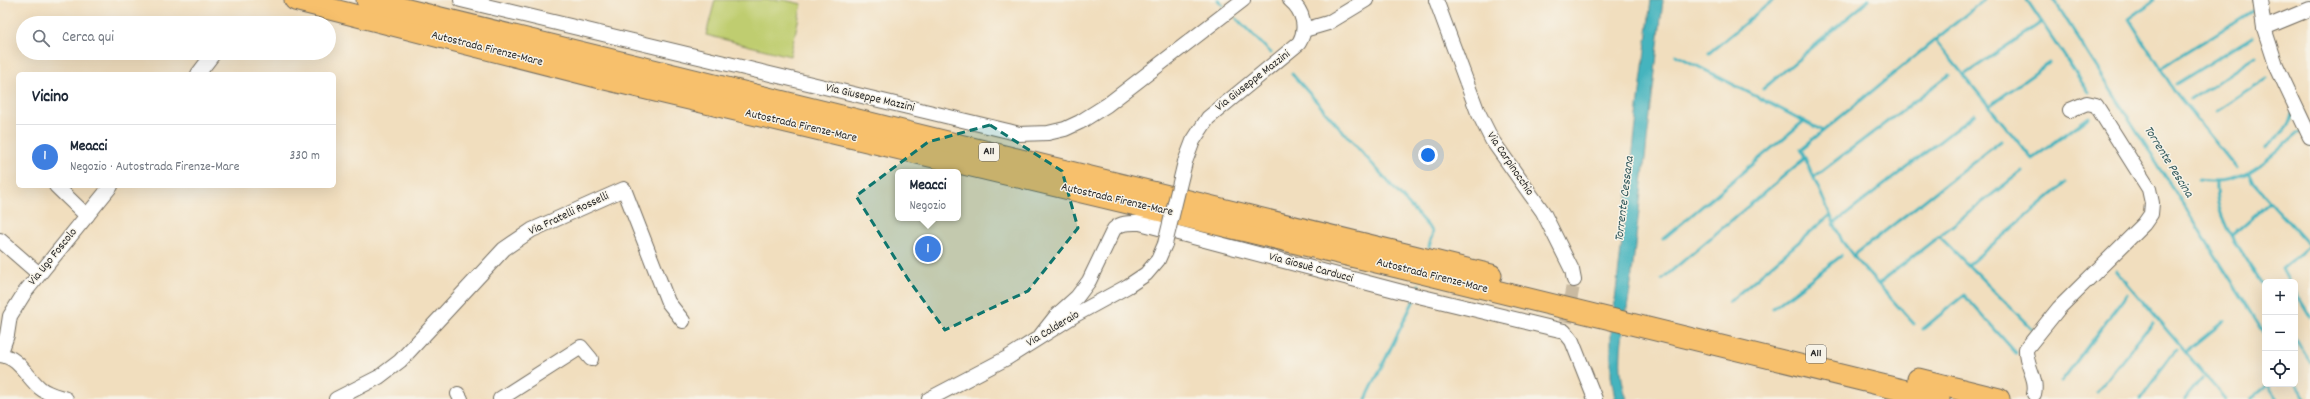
<!DOCTYPE html>
<html lang="it">
<meta charset="utf-8">
<style>
:root{--surface:#fff;--page:#f2f2f3;--text:#1f2937;--muted:#747a83;--line:#e0e1e3;--accent:#b5179e}
body{margin:0;font-family:Dekko,sans-serif;background:var(--page);color:var(--text)}
.controls{position:absolute;right:12px;bottom:12px;display:grid;overflow:hidden;border-radius:6px;box-shadow:0 4px 16px #0002}
.controls button{width:36px;height:36px;display:grid;place-items:center;padding:0;border:0;border-bottom:1px solid var(--line);background:var(--surface);color:var(--text);font:20px sans-serif}
.you{position:absolute;left:1428px;top:155px;width:14px;height:14px;margin:-10px;border:3px solid #fff;border-radius:50%;background:#1a73e8;box-shadow:0 0 0 6px #1a73e833}
.badge{display:grid;place-items:center;width:26px;height:26px;border-radius:50%;background:var(--accent);color:#fff;font-size:13px;font-weight:700}
.pin{position:absolute;translate:-50% -50%;border:2px solid #fff;box-shadow:0 1px 4px #0006}
.popup{position:absolute;left:895px;top:169px;width:66px;height:52px;box-sizing:border-box;display:grid;place-content:center;border-radius:6px;background:var(--surface);filter:drop-shadow(0 1px 3px #0005);font-size:13px;white-space:nowrap;color:var(--muted)}
.popup b{font-size:15px;color:var(--text)}
.popup::after{content:'';position:absolute;left:50%;top:100%;margin-left:-8px;border:8px solid transparent;border-top-color:var(--surface)}
.list{margin:0;padding:0;list-style:none}
h2{display:flex;justify-content:space-between;align-items:center;height:52px;margin:0;padding:0 16px;font-size:17px}
h2 small{font-size:13px;font-weight:400;color:var(--muted)}
.list li{display:grid;grid-template-columns:26px 1fr auto;gap:12px;align-items:center;box-sizing:border-box;height:64px;padding:0 16px;border-top:1px solid var(--line)}
.list b{display:block;font-size:15px;white-space:nowrap}
.list p{margin:0;font-size:13px;white-space:nowrap;color:var(--muted)}
.list em{font-size:13px;font-style:normal;color:var(--muted)}
.icon{flex:none;width:22px;height:22px;fill:none;stroke:currentColor;stroke-width:2;stroke-linecap:round;stroke-linejoin:round}
.map{position:relative;flex:none;width:2310px;height:399px;overflow:hidden}
.search{position:absolute;background:var(--surface);box-shadow:0 4px 16px #0002;left:16px;top:16px;width:320px;height:44px;display:flex;align-items:center;gap:10px;box-sizing:border-box;padding:0 14px;border-radius:22px;color:var(--muted);font-size:15px}
.panel{position:absolute;background:var(--surface);box-shadow:0 4px 16px #0002;left:16px;top:72px;width:320px;height:116px;border-radius:6px}
.map>svg:first-child{display:block}
</style>
<div class="map">
<svg width="2310" height="399" viewBox="0 0 2310 399">
<rect width="100%" height="100%" fill="#f7f3e8"/>
<filter id="ink" filterUnits="userSpaceOnUse"><feTurbulence type="fractalNoise" baseFrequency=".025" numOctaves="2"/><feDisplacementMap in="SourceGraphic" scale="8" xChannelSelector="R" yChannelSelector="G"/><feConvolveMatrix kernelMatrix="1 2 1 2 8 2 1 2 1" color-interpolation-filters="sRGB"/></filter>
<filter id="wash" filterUnits="userSpaceOnUse"><feTurbulence type="fractalNoise" baseFrequency=".012" numOctaves="4" result="noise"/><feDisplacementMap in="SourceGraphic" scale="16" xChannelSelector="R" yChannelSelector="G"/><feGaussianBlur stdDeviation="0.9" result="paint"/><feColorMatrix in="noise" values="0 0 0 0 0 0 0 0 0 0 0 0 0 0 0 0 0 1.4 0 .05"/><feComposite in="paint" operator="in"/></filter>
<g filter="url(#wash)">
<rect width="100%" height="100%" fill="#f1debe"/>
<path fill="#bfcd6f" stroke="#757c4d" d="M 715,0 L 784,0 L 802,4 L 790,56 L 706,35 Z"/>
<path fill="#44b4be" stroke="#387074" d="M 1651,0 L 1663,0 C 1653,94 1641,188 1631,283 C 1626,323 1613,360 1627,399 L 1615,399 L 1611,376 L 1611,333 Z"/>
<g fill="none" stroke-linecap="round" stroke-linejoin="round">
<g stroke="#44b4be" stroke-width="3">
<path d="M 1218,0 L 1223,5"/>
<path d="M 2027,0 L 2089,93"/>
<path d="M 2054,0 L 2265,334"/>
<path d="M 2155,0 L 2129,19 L 2176,93 L 2237,169"/>
<path d="M 1237,19 L 1271,53"/>
<path d="M 1935,40 L 2032,159 L 2089,117"/>
<path d="M 1709,53 L 1773,0"/>
<path d="M 1676,55 L 1823,131"/>
<path d="M 2160,69 L 2257,8"/>
<path d="M 1292,74 L 1433,232 L 1429,247"/>
<path d="M 1964,75 L 2042,22"/>
<path d="M 2176,84 L 2252,37"/>
<path d="M 1763,89 L 1869,0"/>
<path d="M 2190,100 L 2256,56"/>
<path d="M 1989,106 L 2049,63"/>
<path d="M 2217,111 L 2267,78"/>
<path d="M 2265,148 C 2277,138 2290,130 2292,113"/>
<path d="M 2249,174 L 2253,183 L 2310,246"/>
<path d="M 1814,177 L 1949,75"/>
<path d="M 2198,180 C 2246,187 2264,161 2298,133 L 2303,132"/>
<path d="M 2216,183 C 2214,221 2246,258 2265,289"/>
<path d="M 1834,224 L 1975,114"/>
<path d="M 2232,235 L 2270,202"/>
<path d="M 1939,236 L 2032,329"/>
<path d="M 1663,239 L 1804,121"/>
<path d="M 1853,256 L 2001,141"/>
<path d="M 1969,264 L 2066,183"/>
<path d="M 2116,270 L 2225,399"/>
<path d="M 1662,279 L 1805,158"/>
<path d="M 2289,282 L 2282,269 L 2310,245"/>
<path d="M 1878,284 L 2022,171"/>
<path d="M 1417,291 L 1419,285"/>
<path d="M 2295,292 L 2310,317"/>
<path d="M 1729,302 L 1830,215"/>
<path d="M 1773,308 L 1841,256"/>
<path d="M 1914,324 L 1858,262 L 1842,241 L 1801,149 L 1984,0"/>
<path d="M 1923,329 L 1964,295 L 2016,353"/>
<path d="M 2295,338 L 2310,362"/>
<path d="M 2186,352 L 2224,321"/>
<path d="M 2061,382 L 2127,294"/>
<path d="M 2295,382 L 2306,399"/>
<path d="M 2097,392 L 2152,323"/>
<path d="M 1366,399 L 1414,300"/>
<path d="M 2140,399 L 2176,350"/>
<path d="M 2185,399 L 2202,378"/>
<path d="M 2251,399 L 2268,385 L 2277,399"/>
</g>
</g>
</g>
<g filter="url(#ink)">
<g fill="none" stroke-linecap="round" stroke-linejoin="round">
<path stroke="#c9baa1" stroke-width="14" stroke-dasharray="14 7" stroke-linecap="butt" d="M 1566,322 L 1574,280"/>
<defs>
<g id="minor">
<path d="M 461,0 L 1008,131 L 1019,134 L 1048,133 L 1065,129 L 1080,122 L 1107,105 L 1243,0"/>
<path d="M 1436,0 L 1477,110 L 1492,140 L 1543,212 L 1572,270 L 1574,280"/>
<path d="M 2260,0 L 2264,28 L 2276,65 L 2310,137"/>
<path d="M 2264,28 L 2310,9"/>
<path d="M 1304,30 L 1328,23 L 1366,0"/>
<path d="M 198,74 L 214,53"/>
<path d="M 1185,162 L 1193,141 L 1208,118 L 1299,43 C 1308,28 1303,11 1290,0"/>
<path d="M 56,186 L 87,216"/>
<path d="M 0,240 L 39,274"/>
<path d="M 1041,335 L 1056,316 L 1077,297 L 1089,281 L 1114,229 C 1122,222 1130,223 1140,223 L 1406,293 L 1564,331 L 1572,341 L 1595,399"/>
<path d="M 0,355 L 7,335 L 10,316 L 25,292 L 111,186"/>
<path d="M 0,355 C 19,357 26,376 40,388 C 47,394 57,396 66,399"/>
<path d="M 458,394 L 461,399"/>
<path d="M 2034,394 C 2038,378 2025,365 2026,349 L 2059,308 L 2144,224 L 2151,214 L 2152,203 L 2149,189 L 2096,105 L 2087,103 L 2070,110"/>
<path d="M 336,399 L 379,377 L 400,361 L 504,249 L 532,230 L 624,189 L 668,302 L 683,321"/>
<path d="M 500,399 L 581,347 L 591,359"/>
<path d="M 929,399 L 1007,358 L 1075,315 L 1128,286 L 1146,274 L 1158,260 L 1165,244"/>
</g>
<g id="highway">
<path d="M 295,0 L 601,78 L 1389,265 L 1939,399"/>
<path d="M 367,0 L 1491,275"/>
<path d="M 1918,379 L 1999,399"/>
</g>
</defs>
<use href="#minor" stroke="#706a5e" stroke-width="16"/>
<use href="#highway" stroke="#706a5e" stroke-width="23"/>
<use href="#minor" stroke="#fff" stroke-width="14"/>
<use href="#highway" stroke="#f7c06c" stroke-width="21"/>
<defs>
<path id="minor-bridge" d="M 1165,244 L 1185,162"/>
</defs>
<use href="#minor-bridge" stroke="#706a5e" stroke-width="16" stroke-linecap="butt"/>
<use href="#minor-bridge" stroke="#fff" stroke-width="14"/>
</g>
</g>
<path fill="#0f766e" fill-opacity="0.2" stroke="#0f766e" stroke-width="3" stroke-dasharray="8 5" stroke-linejoin="round" d="M 990,125 L 1062,171 L 1078,228 L 1028,291 L 945,330 L 908,279 L 856,196 L 928,142 Z"/>
<g text-anchor="middle" dominant-baseline="central" stroke-width="3" stroke-linejoin="round" paint-order="stroke">
<g fill="#f7f3e8" stroke="#686764" stroke-width="1">
<rect x="979" y="143" width="20" height="18" rx="3"/>
<rect x="1806" y="345" width="20" height="18" rx="3"/>
</g>
<g font-size="11" font-weight="bold" fill="#2b2b2b">
<text x="989" y="152">A11</text>
<text x="1816" y="354">A11</text>
</g>
<g font-size="12" fill="#2b2b2b" stroke="#f7f3e8">
<text transform="translate(487 49) rotate(14)">Autostrada Firenze-Mare</text>
<text transform="translate(1253 81) rotate(-38)">Via Giuseppe Mazzini</text>
<text transform="translate(870 98) rotate(13)">Via Giuseppe Mazzini</text>
<text transform="translate(801 126) rotate(13)">Autostrada Firenze-Mare</text>
<text transform="translate(1510 164) rotate(56)">Via Carpinocchio</text>
<text transform="translate(1117 200) rotate(13)">Autostrada Firenze-Mare</text>
<text transform="translate(569 214) rotate(-25)">Via Fratelli Rosselli</text>
<text transform="translate(53 257) rotate(-51)">Via Ugo Foscolo</text>
<text transform="translate(1311 268) rotate(15)">Via Giosuè Carducci</text>
<text transform="translate(1432 276) rotate(14)">Autostrada Firenze-Mare</text>
<text transform="translate(1053 329) rotate(-31)">Via Calderaio</text>
</g>
<g font-size="13" font-style="italic" fill="#345b5e" stroke="#f7f3e8">
<text transform="translate(2168 162) rotate(58)">Torrente Pescina</text>
<text transform="translate(1625 199) rotate(-83)">Torrente Cessana</text>
</g>
</g>
</svg>
<div class="controls">
<button>+</button>
<button>−</button>
<button><svg class="icon" aria-label="locate" viewBox="0 0 24 24"><circle cx="12" cy="12" r="6"/><path d="M12 2v4M12 18v4M2 12h4M18 12h4"/></svg></button>
</div>
<div class="you"></div>
<div class="pin badge" style="left:928px;top:249px;background:#3f7fe0">1</div>
<div class="popup"><b>Meacci</b>Negozio</div>
<div class="search"><svg class="icon" aria-label="search" viewBox="0 0 24 24"><circle cx="10" cy="10" r="6"/><path d="M15 15l6 6"/></svg>Cerca qui</div>
<section class="panel">
<h2>Vicino<small></small></h2>
<ul class="list">
<li><span class="badge" style="background:#3f7fe0">1</span><div><b>Meacci</b><p>Negozio · Autostrada Firenze-Mare</p></div><em>330 m</em></li>
</ul>
</section>
</div>
